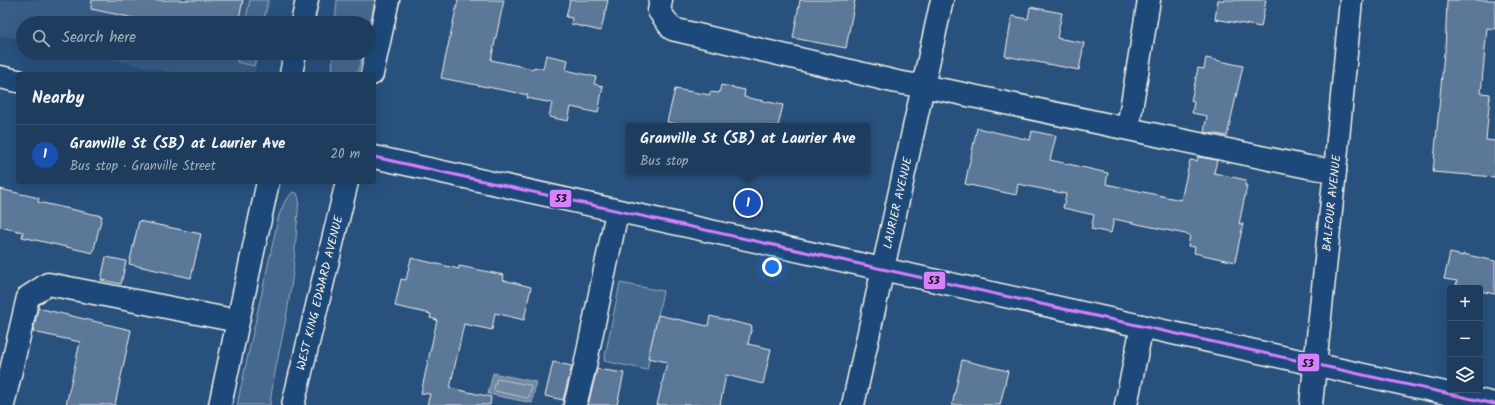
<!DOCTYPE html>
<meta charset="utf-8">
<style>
:root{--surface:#1e3d5e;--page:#264464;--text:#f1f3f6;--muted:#a1aebc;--line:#3c5673;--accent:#ffd166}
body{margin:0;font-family:Kalam,sans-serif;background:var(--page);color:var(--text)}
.controls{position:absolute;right:12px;bottom:12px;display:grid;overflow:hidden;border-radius:4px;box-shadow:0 4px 16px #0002}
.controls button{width:36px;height:36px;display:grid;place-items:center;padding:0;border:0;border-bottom:1px solid var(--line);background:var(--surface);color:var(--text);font:20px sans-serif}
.you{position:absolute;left:772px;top:267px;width:14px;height:14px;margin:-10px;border:3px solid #fff;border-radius:50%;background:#1a73e8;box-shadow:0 0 0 6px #1a73e833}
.badge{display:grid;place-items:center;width:26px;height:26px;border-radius:50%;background:var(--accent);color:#fff;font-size:13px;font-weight:700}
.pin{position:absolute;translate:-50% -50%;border:2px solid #fff;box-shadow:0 1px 4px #0006}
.popup{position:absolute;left:626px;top:123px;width:244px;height:52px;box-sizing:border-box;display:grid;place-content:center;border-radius:4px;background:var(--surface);filter:drop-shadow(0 1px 3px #0005);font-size:13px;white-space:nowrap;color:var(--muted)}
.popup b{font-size:15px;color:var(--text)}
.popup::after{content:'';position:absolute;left:50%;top:100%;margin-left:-8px;border:8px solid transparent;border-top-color:var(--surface)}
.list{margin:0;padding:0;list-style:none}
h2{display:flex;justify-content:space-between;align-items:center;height:52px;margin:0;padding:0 16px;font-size:17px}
h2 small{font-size:13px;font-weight:400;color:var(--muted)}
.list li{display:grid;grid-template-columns:26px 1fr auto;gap:12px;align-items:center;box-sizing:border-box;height:60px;padding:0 16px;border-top:1px solid var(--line)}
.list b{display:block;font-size:15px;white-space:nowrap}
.list p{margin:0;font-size:13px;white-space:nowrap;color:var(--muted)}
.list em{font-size:13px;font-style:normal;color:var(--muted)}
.icon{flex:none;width:22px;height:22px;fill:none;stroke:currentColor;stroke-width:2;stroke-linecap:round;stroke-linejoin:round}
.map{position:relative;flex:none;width:1495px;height:405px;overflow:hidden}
.search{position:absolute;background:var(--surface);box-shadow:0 4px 16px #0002;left:16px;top:16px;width:360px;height:44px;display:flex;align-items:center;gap:10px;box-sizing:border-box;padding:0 14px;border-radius:22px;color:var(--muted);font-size:15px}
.panel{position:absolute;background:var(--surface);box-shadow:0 4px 16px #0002;left:16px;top:72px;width:360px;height:112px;border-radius:4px}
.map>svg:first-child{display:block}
</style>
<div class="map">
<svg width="1495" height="405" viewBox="0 0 1495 405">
<rect width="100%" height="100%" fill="#28517e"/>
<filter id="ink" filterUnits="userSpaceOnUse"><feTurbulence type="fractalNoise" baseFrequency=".025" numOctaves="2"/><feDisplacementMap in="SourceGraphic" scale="8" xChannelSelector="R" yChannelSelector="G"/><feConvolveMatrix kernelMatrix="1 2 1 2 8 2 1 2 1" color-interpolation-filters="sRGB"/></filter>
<g filter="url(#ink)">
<g fill="#375d86">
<path d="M 0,0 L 271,0 L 266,23 L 23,23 L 23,40 L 0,35 Z"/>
<path d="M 83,53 L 259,53 L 254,74 L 178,74 Z"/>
</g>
<g fill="#45688e" stroke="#9cacbb">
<path d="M 250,0 L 268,0 L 263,23 L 245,23 Z"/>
<path d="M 337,0 L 375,0 L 369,29 L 369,23 L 335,23 Z"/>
<path d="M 239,53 L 257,53 L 254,66 L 237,62 Z"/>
<path d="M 333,53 L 364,53 L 357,74 L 332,74 Z"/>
<path d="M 293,192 L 297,193 L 299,199 C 296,233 295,266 289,300 C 284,335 274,369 270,405 L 237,405 L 279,215 L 285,201 Z"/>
<path d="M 620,283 L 663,291 L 647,370 L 604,361 Z"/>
</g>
<path fill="#6e88a2" stroke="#a4b2be" d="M 493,373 L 536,382 L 532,403 L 488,394 Z"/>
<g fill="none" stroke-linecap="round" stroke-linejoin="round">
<path stroke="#bec7cc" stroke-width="1" d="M 497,379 L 530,385 L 531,387 L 529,397 L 527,398 L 495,391 L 494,389 Z"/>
</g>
<g fill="#5b7899" stroke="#f4f1e8">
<path d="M 92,0 L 243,0 L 238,23 L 158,23 L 91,9 Z"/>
<path d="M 458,0 L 504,0 L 491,60 L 533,69 L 534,67 L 543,69 L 546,55 L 568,60 L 566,70 L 596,77 L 594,84 L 603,86 L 598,113 L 571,107 L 568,121 L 549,117 L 552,103 L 527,98 L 528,95 L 441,78 Z"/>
<path d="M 570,0 L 608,0 L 601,31 L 571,24 L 572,18 L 566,17 Z"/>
<path d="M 800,0 L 855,0 L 846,48 L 793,38 Z"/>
<path d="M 1218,0 L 1266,0 L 1261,27 L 1215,19 Z"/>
<path d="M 1447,0 L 1495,0 L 1495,29 L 1487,28 L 1481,93 L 1490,94 L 1486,140 L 1495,141 L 1495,177 L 1433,172 L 1444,53 L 1445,53 Z"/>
<path d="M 1030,7 L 1062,13 L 1057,38 L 1084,43 L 1079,70 L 1005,56 L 1012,16 L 1028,19 Z"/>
<path d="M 1206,58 L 1243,66 L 1227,136 L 1204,132 L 1207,116 L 1192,113 L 1194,102 L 1191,101 L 1198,68 L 1204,69 Z"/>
<path d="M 721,85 L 745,90 L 744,97 L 783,105 L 778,126 L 686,126 L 667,122 L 675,89 L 710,95 L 710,92 L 719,93 Z"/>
<path d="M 977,128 L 1030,140 L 1032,131 L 1056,136 L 1050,160 L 1108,173 L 1106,184 L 1181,200 L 1190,160 L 1197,161 L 1198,157 L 1217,160 L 1214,173 L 1246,180 L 1245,186 L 1247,186 L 1239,224 L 1243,224 L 1235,262 L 1194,253 L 1195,247 L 1188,246 L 1190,235 L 1114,219 L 1111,233 L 1091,229 L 1094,215 L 1063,208 L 1066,194 L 1018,184 L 1016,195 L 965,184 Z"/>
<path d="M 0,189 L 39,198 L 38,202 L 102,216 L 93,253 L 22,237 L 23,232 L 0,227 Z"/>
<path d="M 139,221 L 201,234 L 191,278 L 129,264 Z"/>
<path d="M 1450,253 L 1463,256 L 1463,254 L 1495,261 L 1495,294 L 1480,291 L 1480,288 L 1468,288 L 1456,285 L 1457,281 L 1444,279 Z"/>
<path d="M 106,257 L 126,261 L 121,284 L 101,280 Z"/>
<path d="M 411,258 L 459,269 L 459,266 L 504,275 L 503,280 L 531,287 L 524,320 L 495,313 L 492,330 L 464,324 L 450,388 L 491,397 L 490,405 L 427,405 L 430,394 L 421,393 L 437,320 L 430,318 L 431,314 L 395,306 L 401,279 L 406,280 Z"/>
<path d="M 38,308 L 131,330 L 115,405 L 66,405 L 80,342 L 33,332 Z"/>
<path d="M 658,315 L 708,326 L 710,316 L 752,326 L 748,344 L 771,349 L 763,384 L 726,375 L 720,405 L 657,405 L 667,362 L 648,358 Z"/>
<path d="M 962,360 L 1008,371 L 1000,405 L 952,405 Z"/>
<path d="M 553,362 L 572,366 L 563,400 L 545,396 Z"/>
<path d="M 597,369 L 624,373 L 617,405 L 588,405 Z"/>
</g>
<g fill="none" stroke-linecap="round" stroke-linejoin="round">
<defs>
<g id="minor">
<path d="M 661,0 L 659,11 L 672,29 L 897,82 L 949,91 L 1308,167 L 1335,171"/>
<path d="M 1128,128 L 1149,0"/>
<path d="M 3,405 L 28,297 L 48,284 L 238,321"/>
<path d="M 575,405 L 585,366 L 617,212"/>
<path d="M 853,405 L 942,0"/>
<path d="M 1126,405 L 1142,326"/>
<path d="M 1311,405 L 1335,171 L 1351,0"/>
</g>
<g id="major">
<path d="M 302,23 L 307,0"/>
<path d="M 291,74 L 295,53"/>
<path d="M 372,74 L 388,0"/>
<path d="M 220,405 L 268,182"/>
<path d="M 293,405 L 347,182"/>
</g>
<g id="highway">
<path d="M 0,77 L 18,81"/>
<path d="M 374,157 L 1495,404"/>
</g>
</defs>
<use href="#minor" stroke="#f4f1e8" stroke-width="25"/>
<use href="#major" stroke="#f4f1e8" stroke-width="25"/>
<use href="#highway" stroke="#f4f1e8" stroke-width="25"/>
<use href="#minor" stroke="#1f4a7a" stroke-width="22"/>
<use href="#major" stroke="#1f4a7a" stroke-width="22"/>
<use href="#highway" stroke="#1f4a7a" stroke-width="22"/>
<defs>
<path id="bus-1" d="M 374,157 L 1495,404"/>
</defs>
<use href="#bus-1" stroke="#1f4a7a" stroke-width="6"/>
<use href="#bus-1" stroke="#d880ff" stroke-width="3"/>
</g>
</g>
<g text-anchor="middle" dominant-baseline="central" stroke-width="4" stroke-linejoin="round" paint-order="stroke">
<g font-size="12" fill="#f4f1e8" stroke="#1f4a7a">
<text transform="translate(898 203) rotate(-77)">LAURIER AVENUE</text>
<text transform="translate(1332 203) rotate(-84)">BALFOUR AVENUE</text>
<text transform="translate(320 293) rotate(-76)">WEST KING EDWARD AVENUE</text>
</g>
</g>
<g stroke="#1f4a7a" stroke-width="1.5">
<rect x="549" y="189" width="23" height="19" rx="4" fill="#d880ff"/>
<rect x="923" y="271" width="23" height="19" rx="4" fill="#d880ff"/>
<rect x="1297" y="353" width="23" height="19" rx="4" fill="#d880ff"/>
</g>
<g font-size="11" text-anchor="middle" font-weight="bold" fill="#111">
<text x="561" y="202">53</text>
<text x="934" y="284">53</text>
<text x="1308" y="367">53</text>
</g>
</svg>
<div class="controls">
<button>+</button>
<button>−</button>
<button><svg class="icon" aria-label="layers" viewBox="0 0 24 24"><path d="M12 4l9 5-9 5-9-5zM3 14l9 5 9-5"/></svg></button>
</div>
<div class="you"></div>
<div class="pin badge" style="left:748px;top:203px;background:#1a4fb4">1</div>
<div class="popup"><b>Granville St (SB) at Laurier Ave</b>Bus stop</div>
<div class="search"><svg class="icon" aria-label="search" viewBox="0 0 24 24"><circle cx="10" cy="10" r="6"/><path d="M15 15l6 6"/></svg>Search here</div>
<section class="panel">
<h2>Nearby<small></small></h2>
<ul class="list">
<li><span class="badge" style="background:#1a4fb4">1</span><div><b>Granville St (SB) at Laurier Ave</b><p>Bus stop · Granville Street</p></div><em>20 m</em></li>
</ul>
</section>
</div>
